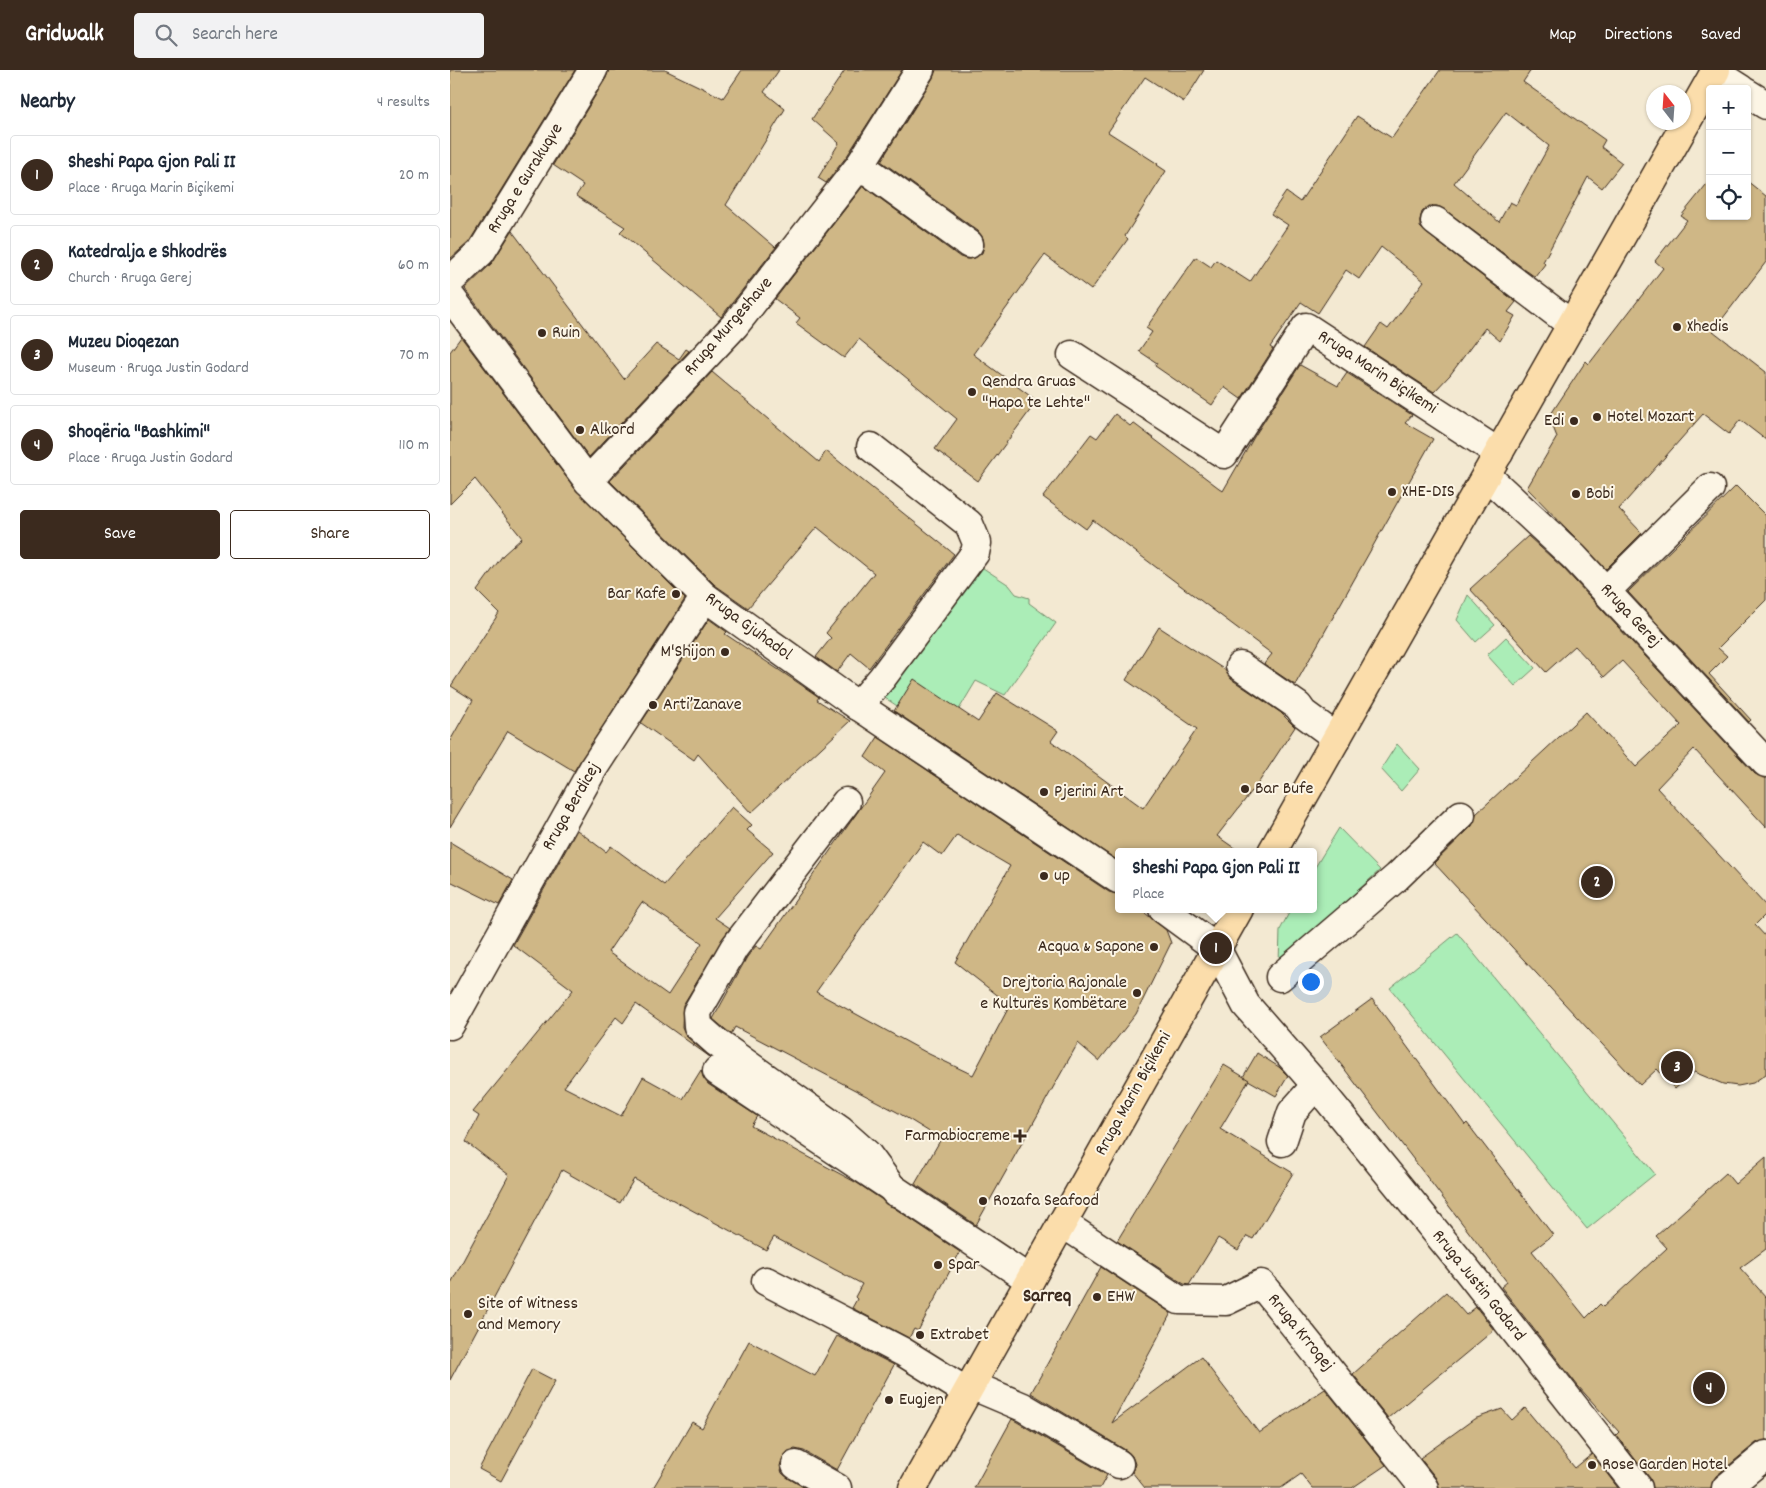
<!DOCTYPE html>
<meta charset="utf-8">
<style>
:root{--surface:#fff;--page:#f2f2f3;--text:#1f2937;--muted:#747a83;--line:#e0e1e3;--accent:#3b2a1e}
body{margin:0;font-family:Dekko,sans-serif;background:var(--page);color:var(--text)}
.controls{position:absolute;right:15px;top:15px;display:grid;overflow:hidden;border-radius:5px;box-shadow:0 1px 4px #0004}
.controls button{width:45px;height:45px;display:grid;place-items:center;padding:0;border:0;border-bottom:1px solid var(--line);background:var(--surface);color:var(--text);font:25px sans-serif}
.compass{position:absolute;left:1196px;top:15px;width:45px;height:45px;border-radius:50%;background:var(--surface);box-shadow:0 1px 4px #0004;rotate:343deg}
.you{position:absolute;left:860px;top:911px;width:18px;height:18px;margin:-12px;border:4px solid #fff;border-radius:50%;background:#1a73e8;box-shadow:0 0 0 8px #1a73e833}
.badge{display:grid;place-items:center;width:32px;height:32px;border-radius:50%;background:var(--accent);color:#fff;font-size:16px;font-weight:700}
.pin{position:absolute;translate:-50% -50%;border:2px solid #fff;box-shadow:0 1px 5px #0006}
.popup{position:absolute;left:665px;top:778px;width:202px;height:65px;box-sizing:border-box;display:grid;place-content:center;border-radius:5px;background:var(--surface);filter:drop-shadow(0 1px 4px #0005);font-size:16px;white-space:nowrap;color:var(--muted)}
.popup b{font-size:19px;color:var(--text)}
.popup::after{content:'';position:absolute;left:50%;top:100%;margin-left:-10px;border:10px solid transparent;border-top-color:var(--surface)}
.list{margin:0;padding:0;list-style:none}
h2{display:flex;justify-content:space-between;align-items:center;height:65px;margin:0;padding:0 20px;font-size:21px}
h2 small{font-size:16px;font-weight:400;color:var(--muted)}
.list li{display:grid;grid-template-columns:32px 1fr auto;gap:15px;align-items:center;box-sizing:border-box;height:80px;margin:0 10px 10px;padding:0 10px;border:1px solid var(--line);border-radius:5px}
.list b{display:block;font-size:19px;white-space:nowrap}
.list p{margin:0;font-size:16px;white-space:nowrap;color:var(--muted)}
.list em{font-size:16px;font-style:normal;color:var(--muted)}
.actions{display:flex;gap:10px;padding:15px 20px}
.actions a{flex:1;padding:11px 0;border:1px solid var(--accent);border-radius:5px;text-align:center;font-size:18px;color:var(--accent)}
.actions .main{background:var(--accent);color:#fff}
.icon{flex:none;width:28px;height:28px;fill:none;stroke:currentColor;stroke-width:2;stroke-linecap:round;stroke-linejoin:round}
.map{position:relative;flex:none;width:1316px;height:1418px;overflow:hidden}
header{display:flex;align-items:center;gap:30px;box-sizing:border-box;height:70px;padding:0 25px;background:var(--accent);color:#fff}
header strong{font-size:24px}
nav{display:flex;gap:28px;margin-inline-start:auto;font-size:18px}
.search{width:350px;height:45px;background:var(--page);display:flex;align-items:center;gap:12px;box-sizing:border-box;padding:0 18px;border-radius:5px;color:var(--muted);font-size:19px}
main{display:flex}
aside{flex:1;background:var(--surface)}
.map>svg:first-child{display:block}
</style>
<header>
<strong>Gridwalk</strong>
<div class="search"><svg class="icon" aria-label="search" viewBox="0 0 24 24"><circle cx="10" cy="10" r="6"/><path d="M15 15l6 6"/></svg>Search here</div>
<nav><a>Map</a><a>Directions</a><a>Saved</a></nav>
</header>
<main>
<aside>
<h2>Nearby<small>4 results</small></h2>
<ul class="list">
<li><span class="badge">1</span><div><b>Sheshi Papa Gjon Pali II</b><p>Place · Rruga Marin Biçikemi</p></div><em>20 m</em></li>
<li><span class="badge">2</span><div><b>Katedralja e Shkodrës</b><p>Church · Rruga Gerej</p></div><em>60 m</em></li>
<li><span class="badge">3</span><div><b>Muzeu Dioqezan</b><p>Museum · Rruga Justin Godard</p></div><em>70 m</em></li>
<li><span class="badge">4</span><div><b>Shoqëria &quot;Bashkimi&quot;</b><p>Place · Rruga Justin Godard</p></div><em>110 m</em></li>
</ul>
<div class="actions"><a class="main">Save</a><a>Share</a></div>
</aside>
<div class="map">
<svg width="1316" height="1418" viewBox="0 0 1316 1418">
<rect width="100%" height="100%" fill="#f3e9d2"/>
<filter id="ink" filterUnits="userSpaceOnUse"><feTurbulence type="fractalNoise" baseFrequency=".02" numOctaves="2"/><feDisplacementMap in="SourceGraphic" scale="10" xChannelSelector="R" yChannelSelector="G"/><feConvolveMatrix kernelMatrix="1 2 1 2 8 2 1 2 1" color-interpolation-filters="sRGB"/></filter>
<g filter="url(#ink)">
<g fill="#abedb7" stroke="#738c6a">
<path d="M 530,496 L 559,515 L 566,524 L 579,528 L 579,533 L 606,553 L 555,625 L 526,611 L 493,666 L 432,626 Z"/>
<path d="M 1018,525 L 1045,555 L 1026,572 L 1007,550 Z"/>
<path d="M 1056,567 L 1085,598 L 1065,616 L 1037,585 Z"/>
<path d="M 947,674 L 970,699 L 951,721 L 931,699 Z"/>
<path d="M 889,758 L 930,800 L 829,893 L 830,860 L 841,839 L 864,839 L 864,799 Z"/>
<path d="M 1007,863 L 1205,1104 L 1137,1159 L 940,918 Z"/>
</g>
<g fill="#cfb786" stroke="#3b2a1e" fill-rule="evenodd">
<path d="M 0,0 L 125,0 L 19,172 L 0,189 Z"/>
<path d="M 159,0 L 215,0 L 273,28 L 292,0 L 329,0 L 314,22 L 335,39 L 276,135 L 325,177 L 330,172 L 271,247 L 170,162 L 175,157 L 126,126 L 133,115 L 103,95 L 156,8 Z"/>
<path d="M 395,0 L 452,0 L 397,86 L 376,113 L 368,108 L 389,73 L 362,49 Z"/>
<path d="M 486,0 L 754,0 L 734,32 L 695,7 L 658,62 L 708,94 L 707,95 L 716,101 L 675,166 L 678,169 L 641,220 L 595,185 L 523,284 L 587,331 L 528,411 L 485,379 L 507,349 L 409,269 L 394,288 L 346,253 L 350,248 L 325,229 L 413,116 L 510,187 L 517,189 L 525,188 L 532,183 L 534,176 L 533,168 L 528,161 L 431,91 L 483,8 Z"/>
<path d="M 990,0 L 1081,0 L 1073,12 L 1155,70 L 1151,77 L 1172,93 L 1152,118 L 1138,107 L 1093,192 L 1095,194 L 1085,207 L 994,139 L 987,136 L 979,136 L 972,142 L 970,150 L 970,157 L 976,163 L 1066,232 L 1058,242 L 1065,246 L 1050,271 L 1035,258 L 1000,305 L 984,322 L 915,277 L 931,254 L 938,259 L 974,211 L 931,177 L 909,209 L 896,200 L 868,243 L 851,232 L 820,277 L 823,279 L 791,329 L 774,317 L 762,335 L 705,296 L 707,293 L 689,281 L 702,262 L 696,258 L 746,187 L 761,197 L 766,190 L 800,212 L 838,155 L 821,144 L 836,122 L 850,132 L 907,46 L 942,68 ZM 1056,42 L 1099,76 L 1066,135 L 1060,132 L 1049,152 L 1004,113 Z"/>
<path d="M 1260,110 L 1260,146 L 1297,146 L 1297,111 L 1316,126 L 1316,192 L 1263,261 L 1316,302 L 1316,370 L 1290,350 L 1279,364 L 1253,344 L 1169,439 L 1192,463 L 1156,499 L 1077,418 L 1107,367 L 1099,347 L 1136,291 L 1139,294 L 1213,198 L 1205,191 L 1237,150 L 1231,146 Z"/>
<path d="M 62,161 L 174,309 L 206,274 L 229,289 L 236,279 L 239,281 L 139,387 L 15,219 L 42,193 Z"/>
<path d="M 11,267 L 126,420 L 235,529 L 124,701 L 58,661 L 0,757 L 0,671 L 23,630 L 1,616 L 49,543 L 27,521 L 53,485 L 72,468 L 25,409 L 0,434 L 0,282 Z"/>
<path d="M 850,295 L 888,316 L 897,303 L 962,345 L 955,353 L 983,369 L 845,615 L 814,594 L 822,584 L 643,450 L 636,459 L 593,427 L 641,364 L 647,368 L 665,344 L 680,356 L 683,353 L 773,421 L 804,367 Z"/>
<path d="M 262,302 L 369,392 L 376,381 L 504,484 L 419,598 L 401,583 L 387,602 L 366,587 L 381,568 L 376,563 L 424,503 L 367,457 L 298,538 L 265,515 L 160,411 Z"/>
<path d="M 1286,416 L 1316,446 L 1316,530 L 1268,578 L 1277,586 L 1259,604 L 1301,650 L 1299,652 L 1178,522 Z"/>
<path d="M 1078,466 L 1113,498 L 1305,704 L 1316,708 L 1316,757 L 1244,679 L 1207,718 L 1316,836 L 1316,844 L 1305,855 L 1316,867 L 1316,1004 L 1303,1013 L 1288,1016 L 1273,1014 L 1244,1002 L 1225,1019 L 1207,999 L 1190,1015 L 984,793 L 1022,756 L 1026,744 L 1136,642 L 1186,697 L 1231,655 L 1172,591 L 1154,607 L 1125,576 L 1096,602 L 1020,519 Z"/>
<path d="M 259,549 L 277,562 L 275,564 L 347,612 L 369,627 L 367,630 L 400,651 L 301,743 L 248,684 L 244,690 L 191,653 Z"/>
<path d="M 709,557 L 775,600 L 781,609 L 830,642 L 845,657 L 809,712 L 767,766 L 790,782 L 668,782 L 668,791 L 444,641 L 464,609 L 528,652 L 547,623 L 608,661 L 601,671 L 693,738 L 747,659 L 676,610 Z"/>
<path d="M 428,667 L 659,822 L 668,824 L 668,839 L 690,839 L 716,860 L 721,873 L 686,944 L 649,991 L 628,973 L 526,1155 L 465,1114 L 491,1069 L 447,1042 L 285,957 L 281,964 L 263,949 L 297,887 L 306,876 L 311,879 L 435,703 L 415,687 ZM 507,765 L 560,796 L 505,892 L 560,935 L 523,1005 L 479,984 L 366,922 L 473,772 L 492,786 Z"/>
<path d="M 282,737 L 302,755 L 297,760 L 323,782 L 265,848 L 280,858 L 233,935 L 232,957 L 237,967 L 260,987 L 186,934 L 173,953 L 166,947 L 114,1017 L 171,1046 L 193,1007 L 233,1029 L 251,1000 L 253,1007 L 258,1014 L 307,1046 L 301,1056 L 407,1113 L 510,1182 L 468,1261 L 464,1259 L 459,1268 L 402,1238 L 407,1229 L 405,1227 L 412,1214 L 324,1167 L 316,1180 L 184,1109 L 170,1133 L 112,1100 L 0,1310 L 0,1215 L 59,1105 L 16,1072 L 29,1046 L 23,1042 L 123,920 L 63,875 L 127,760 L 156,782 L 161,776 L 214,815 ZM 192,832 L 252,873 L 218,925 L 158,882 Z"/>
<path d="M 0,772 L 63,810 L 49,835 L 0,811 Z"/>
<path d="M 922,929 L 1015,1055 L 1017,1053 L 1103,1165 L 1082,1181 L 1136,1248 L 1150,1234 L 1153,1237 L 1217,1178 L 1206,1166 L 1276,1103 L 1285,1114 L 1316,1087 L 1316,1179 L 1290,1198 L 1316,1227 L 1316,1370 L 1306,1373 L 1266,1406 L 1261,1418 L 1203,1418 L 1200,1408 L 1166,1365 L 1169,1362 L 1128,1316 L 1051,1217 L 1057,1212 L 870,967 Z"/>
<path d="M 807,983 L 829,997 L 838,1006 L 826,1026 L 793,1007 Z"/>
<path d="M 774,995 L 799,1010 L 770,1059 L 843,1103 L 803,1169 L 797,1166 L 788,1180 L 768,1168 L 739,1215 L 734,1214 L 667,1171 Z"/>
<path d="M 651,1197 L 721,1243 L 662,1353 L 751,1287 L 809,1363 L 875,1319 L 936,1395 L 902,1418 L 862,1418 L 851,1404 L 831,1418 L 695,1418 L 682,1402 L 685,1394 L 682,1386 L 677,1381 L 581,1323 Z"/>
<path d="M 996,1222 L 1016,1245 L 1026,1237 L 1044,1260 L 938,1348 L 903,1304 Z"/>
<path d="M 387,1266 L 444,1295 L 387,1400 L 354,1381 L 345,1379 L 338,1381 L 333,1387 L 330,1396 L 332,1403 L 338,1408 L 355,1418 L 203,1418 L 242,1352 L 252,1358 L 299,1271 L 365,1306 Z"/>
<path d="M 82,1299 L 105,1311 L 51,1411 L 29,1399 Z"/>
<path d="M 1075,1338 L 1125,1398 L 1142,1384 L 1168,1418 L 989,1418 L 986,1408 L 970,1388 L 1024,1349 L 1052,1339 L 1062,1350 Z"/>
<path d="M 562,1349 L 657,1405 L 650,1418 L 524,1418 Z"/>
</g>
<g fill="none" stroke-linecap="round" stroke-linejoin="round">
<defs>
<g id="minor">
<path d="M 1264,2 L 1291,19"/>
<path d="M 1297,23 L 1316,35"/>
<path d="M 410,95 L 519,174"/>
<path d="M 985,151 L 1122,255"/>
<path d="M 0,211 L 31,182 L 143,0"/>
<path d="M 0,226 L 138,411 L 255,527 L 401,631 L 668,809"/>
<path d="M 622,285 L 774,384 L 856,257 L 1049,383"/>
<path d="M 1036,405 L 1124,487 L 1316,693"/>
<path d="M 138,411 L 285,255 L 410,95 L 470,0"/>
<path d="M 1156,521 L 1260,418"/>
<path d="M 790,596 L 848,636 L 853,643 L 887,668"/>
<path d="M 408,636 L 432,608 L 525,483 L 527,473 L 519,454 L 421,377"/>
<path d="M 396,732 L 284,878 L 247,942 L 248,956 L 266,972 L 391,1061 L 417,1084 L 445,1122"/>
<path d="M 713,839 L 766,878 L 796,935 L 866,1015 L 1017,1200 L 1188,1418"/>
<path d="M 830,907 L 947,807 L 1011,745"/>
<path d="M 0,955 L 144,697 L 255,527"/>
<path d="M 267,1001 L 580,1210"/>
<path d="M 832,1072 L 842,1042 L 866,1015"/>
<path d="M 612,1153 L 729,1230 L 776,1231 L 811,1214 L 974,1418"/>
<path d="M 316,1211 L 453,1282 L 517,1322"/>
<path d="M 521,1315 L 573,1337 L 669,1394"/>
<path d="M 346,1395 L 387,1418"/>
<path d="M 1276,1418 L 1316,1385"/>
</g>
<g id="major">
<path d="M 822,782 L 1266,0"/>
<path d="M 463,1418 L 789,839"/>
</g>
</defs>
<use href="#minor" stroke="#3b2a1e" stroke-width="31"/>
<use href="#major" stroke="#3b2a1e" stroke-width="31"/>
<use href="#minor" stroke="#fcf5e5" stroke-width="28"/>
<use href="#major" stroke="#fbddab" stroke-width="28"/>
</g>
</g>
<g fill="#3b2a1e" stroke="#fcf5e5" stroke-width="2">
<circle cx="1227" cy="257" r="5"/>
<circle cx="92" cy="263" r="5"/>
<circle cx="522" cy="322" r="5"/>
<circle cx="1147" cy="347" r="5"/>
<circle cx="1124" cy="351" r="5"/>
<circle cx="130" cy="360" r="5"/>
<circle cx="942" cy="422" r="5"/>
<circle cx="1126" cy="424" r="5"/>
<circle cx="226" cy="524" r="5"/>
<circle cx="275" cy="582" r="5"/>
<circle cx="203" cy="635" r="5"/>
<circle cx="795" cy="719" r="5"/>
<circle cx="594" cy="722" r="5"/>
<circle cx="594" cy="806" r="5"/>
<circle cx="704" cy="877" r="5"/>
<circle cx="687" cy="923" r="5"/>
<path d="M567.5 1058.5h5v5h5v5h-5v5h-5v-5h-5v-5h5z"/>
<circle cx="533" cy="1131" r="5"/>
<circle cx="488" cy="1195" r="5"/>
<circle cx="647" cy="1227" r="5"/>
<circle cx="18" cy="1244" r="5"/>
<circle cx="470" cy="1265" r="5"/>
<circle cx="439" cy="1330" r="5"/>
<circle cx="1142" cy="1395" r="5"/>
</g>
<g text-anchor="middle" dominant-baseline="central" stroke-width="4" stroke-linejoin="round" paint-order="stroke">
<g font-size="18" fill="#3b2a1e" stroke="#fcf5e5">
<text transform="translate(76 109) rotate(-58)">Rruga e Gurakuqve</text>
<text transform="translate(279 257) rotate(-49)">Rruga Murgeshave</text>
<text transform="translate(927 303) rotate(33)">Rruga Marin Biçikemi</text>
<text transform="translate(1180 546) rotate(47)">Rruga Gerej</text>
<text transform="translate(298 557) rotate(36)">Rruga Gjuhadol</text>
<text transform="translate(122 737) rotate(-60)">Rruga Berdicej</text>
<text transform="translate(684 1024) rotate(-61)">Rruga Marin Biçikemi</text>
<text transform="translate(1028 1216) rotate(51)">Rruga Justin Godard</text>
<text transform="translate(850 1263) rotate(51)">Rruga Krroqej</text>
</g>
<g font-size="18" fill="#3b2a1e" stroke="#fcf5e5" text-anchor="start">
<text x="1237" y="257">Xhedis</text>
<text x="102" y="263">Ruin</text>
<text x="532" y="312">Qendra Gruas<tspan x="532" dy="21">"Hapa te Lehte"</tspan></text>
<text x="1157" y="347">Hotel Mozart</text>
<text x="1114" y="351" text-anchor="end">Edi</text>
<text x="140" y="360">Alkord</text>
<text x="952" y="422">XHE-DIS</text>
<text x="1136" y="424">Bobi</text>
<text x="216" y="524" text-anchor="end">Bar Kafe</text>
<text x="265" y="582" text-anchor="end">M'Shijon</text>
<text x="213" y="635">Arti’Zanave</text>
<text x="805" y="719">Bar Bufe</text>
<text x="604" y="722">Pjerini Art</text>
<text x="604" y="806">up</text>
<text x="694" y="877" text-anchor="end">Acqua &amp; Sapone</text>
<text x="677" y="913" text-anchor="end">Drejtoria Rajonale<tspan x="677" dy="21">e Kulturës Kombëtare</tspan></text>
<text x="560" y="1066" text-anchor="end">Farmabiocreme</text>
<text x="543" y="1131">Rozafa Seafood</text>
<text x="498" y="1195">Spar</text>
<text x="657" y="1227">EHW</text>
<text x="28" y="1234">Site of Witness<tspan x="28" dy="21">and Memory</tspan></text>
<text x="480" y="1265">Extrabet</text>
<text x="449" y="1330">Eugjen</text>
<text x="1152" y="1395">Rose Garden Hotel</text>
</g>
<g font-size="19" font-weight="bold" fill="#3b2a1e" stroke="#fcf5e5">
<text x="597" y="1227">Sarreq</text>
</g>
</g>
</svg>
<div class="controls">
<button>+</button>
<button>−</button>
<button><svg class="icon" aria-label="locate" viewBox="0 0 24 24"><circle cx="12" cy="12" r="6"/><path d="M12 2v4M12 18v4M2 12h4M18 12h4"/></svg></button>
</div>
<svg class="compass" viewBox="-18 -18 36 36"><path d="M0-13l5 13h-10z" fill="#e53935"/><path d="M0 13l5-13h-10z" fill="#747a83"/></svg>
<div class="you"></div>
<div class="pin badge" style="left:766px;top:878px">1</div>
<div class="popup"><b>Sheshi Papa Gjon Pali II</b>Place</div>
<div class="pin badge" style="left:1147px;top:812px">2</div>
<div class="pin badge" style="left:1227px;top:997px">3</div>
<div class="pin badge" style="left:1259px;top:1318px">4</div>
</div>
</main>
